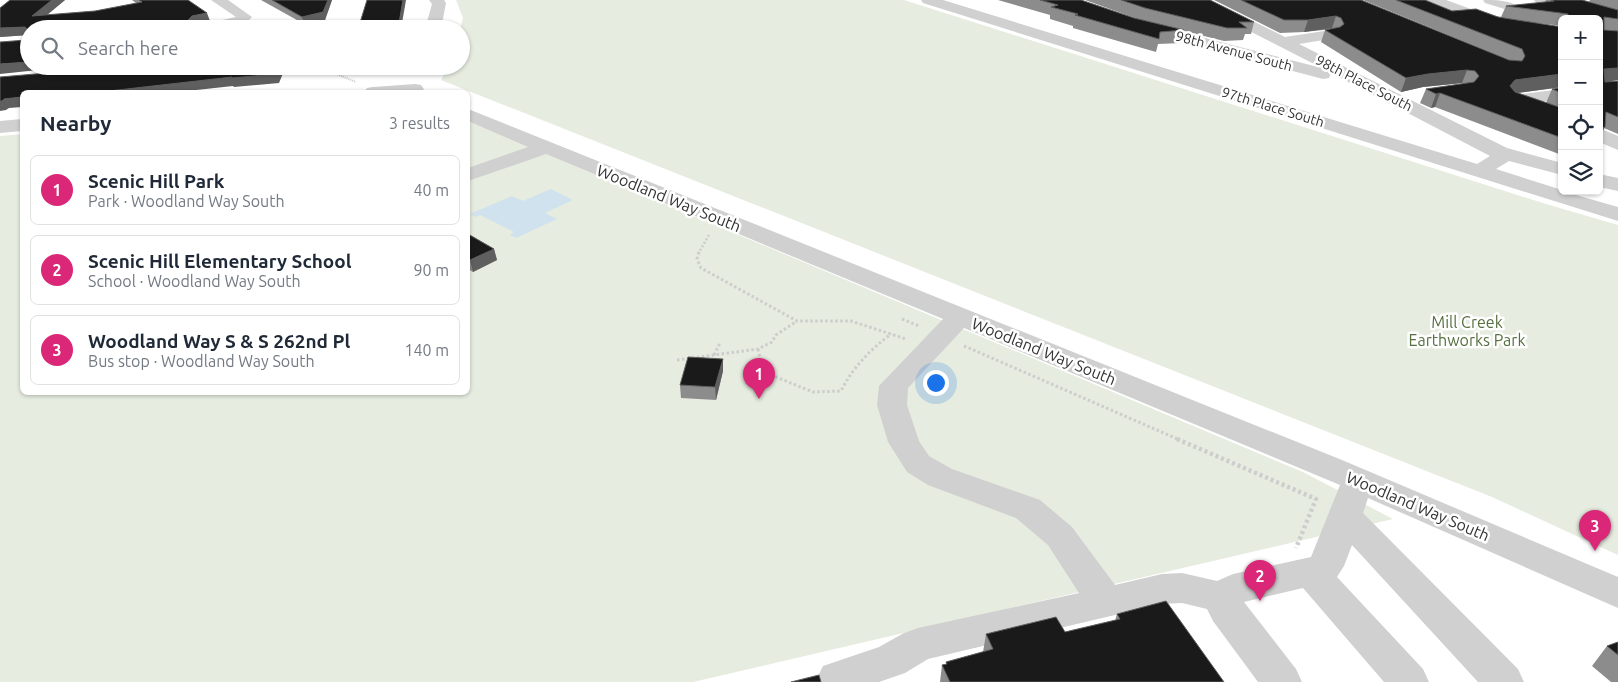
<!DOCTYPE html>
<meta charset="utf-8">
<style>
:root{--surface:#fff;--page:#f6f6f7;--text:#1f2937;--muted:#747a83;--line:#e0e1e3;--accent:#db2777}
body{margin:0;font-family:Ubuntu,sans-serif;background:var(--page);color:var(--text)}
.controls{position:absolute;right:15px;top:15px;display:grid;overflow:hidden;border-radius:8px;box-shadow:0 1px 4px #0004}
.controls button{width:45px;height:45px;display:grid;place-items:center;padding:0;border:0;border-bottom:1px solid var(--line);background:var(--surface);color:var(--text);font:25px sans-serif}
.you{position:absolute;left:935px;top:382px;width:18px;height:18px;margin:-12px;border:4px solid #fff;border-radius:50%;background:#1a73e8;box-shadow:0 0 0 8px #1a73e833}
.badge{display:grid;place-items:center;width:32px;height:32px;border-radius:50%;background:var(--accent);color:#fff;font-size:16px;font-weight:700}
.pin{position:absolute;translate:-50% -41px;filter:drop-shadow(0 1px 2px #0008)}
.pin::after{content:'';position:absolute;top:26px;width:18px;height:15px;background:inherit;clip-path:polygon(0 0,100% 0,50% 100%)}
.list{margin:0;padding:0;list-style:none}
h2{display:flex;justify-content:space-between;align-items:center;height:65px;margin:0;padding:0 20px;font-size:21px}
h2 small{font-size:16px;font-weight:400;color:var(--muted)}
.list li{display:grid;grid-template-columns:32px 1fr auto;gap:15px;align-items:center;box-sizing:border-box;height:70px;margin:0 10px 10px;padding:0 10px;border:1px solid var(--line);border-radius:8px}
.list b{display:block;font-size:19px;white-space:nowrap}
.list p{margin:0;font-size:16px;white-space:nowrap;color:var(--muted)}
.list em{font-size:16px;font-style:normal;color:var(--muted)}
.icon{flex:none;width:28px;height:28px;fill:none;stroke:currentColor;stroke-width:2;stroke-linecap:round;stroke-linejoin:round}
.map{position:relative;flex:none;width:1618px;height:682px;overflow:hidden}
.search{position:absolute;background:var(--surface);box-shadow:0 1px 4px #0004;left:20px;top:20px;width:450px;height:55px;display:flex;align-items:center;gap:12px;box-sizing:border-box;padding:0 18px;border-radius:28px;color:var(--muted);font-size:19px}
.panel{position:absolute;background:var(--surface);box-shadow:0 1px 4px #0004;left:20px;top:90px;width:450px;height:305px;border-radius:8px}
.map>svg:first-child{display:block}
</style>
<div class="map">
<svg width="1618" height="682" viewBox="0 0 1618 682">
<rect width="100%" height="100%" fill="#fff"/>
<g fill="#e6ecdf">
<path d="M 456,0 L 904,0 L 1546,204 L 1618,225 L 1618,555 L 1492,497 L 441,80 L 448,66 L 461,66 L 460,29 L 463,18 Z"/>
<path d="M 468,121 L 1303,472 L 1393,519 L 693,682 L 0,682 L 0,136 L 22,134 L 22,392 L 468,392 Z"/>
</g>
<path fill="#cfe2ee" d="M 551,189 L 573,200 L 545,213 L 557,219 L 516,238 L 510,235 L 514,232 L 480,215 L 476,217 L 470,214 L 512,196 L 523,201 Z"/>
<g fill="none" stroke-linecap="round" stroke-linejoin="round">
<path stroke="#cdcdcd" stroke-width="2" stroke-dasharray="1 1" stroke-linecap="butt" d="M 317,66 L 356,82"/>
<path stroke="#cdcdcd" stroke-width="2.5" stroke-dasharray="2 2" stroke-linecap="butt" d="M 698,254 L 709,235"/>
<g stroke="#cdcdcd" stroke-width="3" stroke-dasharray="2.5 2.5" stroke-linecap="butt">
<path d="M 699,252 L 697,259 L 701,268 L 797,321 L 851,321 L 906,339"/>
<path d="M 902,319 L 919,326"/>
<path d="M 964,346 L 1180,440"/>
<path d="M 758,349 L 762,367 L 771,375 L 813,392 L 841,391 C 853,367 870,350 891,334"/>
<path d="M 714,355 L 720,343"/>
<path d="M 677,360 L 758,349 L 772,342 L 776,335 L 797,321"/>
</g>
<path stroke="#cdcdcd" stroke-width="4.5" stroke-dasharray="3 3" stroke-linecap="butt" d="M 1177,439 L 1316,499 L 1296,548"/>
<g fill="#d0d0d0" fill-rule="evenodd">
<path d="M 211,0 L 228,0 L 252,17 L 243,26 L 238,28 L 193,29 L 195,26 L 236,17 Z"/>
<path d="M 429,0 L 444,0 L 446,3 L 441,29 L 425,29 L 432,4 Z"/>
<path d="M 921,0 L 943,0 L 1477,164 L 1490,156 L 1331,73 L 1329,78 L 1323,79 L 1142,31 L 1139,28 L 1142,25 L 1147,23 L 1322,68 L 1194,3 L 1192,0 L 1210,0 L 1285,37 L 1331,30 L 1336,32 L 1339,35 L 1336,38 L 1299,44 L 1507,148 L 1562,163 L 1562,175 L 1509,161 L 1496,169 L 1562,190 L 1562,191 L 1618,207 L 1618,221 L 923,3 Z"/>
<path d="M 1426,0 L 1446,0 L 1501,20 L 1562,28 L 1562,38 L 1493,27 L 1428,3 Z"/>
<path d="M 1483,0 C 1494,0 1511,0 1518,7 L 1516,10 L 1511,11 L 1485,3 Z"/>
<path d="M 1534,0 L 1556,0 L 1558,3 L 1556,6 C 1549,8 1538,6 1534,0 Z"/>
<path d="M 415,84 L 421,85 L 424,89 L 421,92 L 364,92 L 367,88 L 373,87 Z"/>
<path d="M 1562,89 L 1562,99 L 1515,105 L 1509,104 L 1506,100 L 1509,96 L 1515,95 Z"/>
<path d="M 468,109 L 1342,460 L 1618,577 L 1618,608 L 1368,498 L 1363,513 L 1518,669 L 1524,682 L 1478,682 L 1352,545 L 1344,566 L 1337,577 L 1423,669 L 1429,682 L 1384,682 L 1303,588 L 1244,602 L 1296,669 L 1302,682 L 1258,682 L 1213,621 L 1207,609 L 1182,603 L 1162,604 L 928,659 L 905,673 L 879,682 L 818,682 L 817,678 L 823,666 L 879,647 L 904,633 L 918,628 L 1079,593 L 1048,545 L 1016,518 L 928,485 L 907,472 L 888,442 L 877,405 L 879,386 L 943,319 L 546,154 L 468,181 L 468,168 L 528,147 L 468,121 ZM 964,328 L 1340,485 L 1311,557 L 1233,574 L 1217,581 L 1182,573 L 1162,574 L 1115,585 L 1072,527 L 1040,500 L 952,469 L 929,456 L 919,441 L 907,405 L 908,388 Z"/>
<path d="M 22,119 L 22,131 L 0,133 L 0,121 Z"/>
<path d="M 1599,128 L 1618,136 L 1618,150 L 1599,142 Z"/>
<path d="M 1599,174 L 1618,178 L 1618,191 L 1599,187 Z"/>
</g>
</g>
<g fill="#8c8c8c">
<path d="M 10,0 L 65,0 L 47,15 L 95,11 L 136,3 L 132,0 L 188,0 L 210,21 L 203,22 L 230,28 L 299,22 L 301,29 L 29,29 L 26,40 L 27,35 L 0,37 Z"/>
<path d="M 261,0 L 332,0 L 325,20 L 304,24 Z"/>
<path d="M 998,0 L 1081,0 L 1138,19 L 1085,0 L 1210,0 L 1254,22 L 1251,34 L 1245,34 L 1243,40 L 1224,41 L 1184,31 L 1181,43 L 1158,44 L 1156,52 L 1073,28 L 1073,26 L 1050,19 L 1050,15 Z"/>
<path d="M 1214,0 L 1361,0 L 1509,60 L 1512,61 L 1363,0 L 1425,0 L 1452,11 L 1501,17 L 1506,6 L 1545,2 L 1546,0 L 1582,0 L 1589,2 L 1590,0 L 1618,0 L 1618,80 L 1607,81 L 1618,81 L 1618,134 L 1604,128 L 1599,138 L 1599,19 L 1562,19 L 1562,26 L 1538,23 L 1562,87 L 1518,93 L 1546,103 L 1552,89 L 1562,88 L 1562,153 L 1559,154 L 1435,107 L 1431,108 L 1420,103 L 1426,89 L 1464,84 L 1462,83 L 1423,87 L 1401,92 L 1321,42 L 1325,30 L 1333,29 L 1304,32 L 1280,33 Z"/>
<path d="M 468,234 L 494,249 L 497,260 L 473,272 L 468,269 Z"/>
<path d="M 723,359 L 723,371 L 716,400 L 681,398 L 680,385 Z"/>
<path d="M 1117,614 L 1224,682 L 940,682 L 942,665 L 946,664 L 946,662 L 983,652 L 986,634 L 1065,632 L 1115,621 Z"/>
<path d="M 1618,642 L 1618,682 L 1611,682 L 1592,666 L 1607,646 Z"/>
</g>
<g fill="#5f5f5f">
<path d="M 52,0 L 65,0 L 36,24 L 32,16 Z"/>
<path d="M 328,0 L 332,0 L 325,20 L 304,24 L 302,17 Z"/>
<path d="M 403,0 L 406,0 L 401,29 L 398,29 Z"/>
<path d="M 207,13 L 210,21 L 195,24 L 191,28 L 188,20 L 192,16 Z"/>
<path d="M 1336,16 L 1332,28 L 1304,32 L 1308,20 Z"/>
<path d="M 299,22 L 301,29 L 296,29 Z"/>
<path d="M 25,27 L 29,35 L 0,37 L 0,28 Z"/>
<path d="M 29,62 L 29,66 L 76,66 L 0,74 L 0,64 Z"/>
<path d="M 279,66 L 286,66 L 279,83 L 234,87 L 233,86 L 178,92 L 85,92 Z"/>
<path d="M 1618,68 L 1618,80 L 1599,83 L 1604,69 Z"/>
<path d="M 1467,70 L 1462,83 L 1423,87 L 1401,92 L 1406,78 L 1428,74 Z"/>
<path d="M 1562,74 L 1562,87 L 1509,94 L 1510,86 L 1515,80 Z"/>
<path d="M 1440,93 L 1435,107 L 1431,108 L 1436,94 Z"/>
<path d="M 22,97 L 22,107 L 9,108 L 6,110 L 0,111 L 0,101 L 4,99 Z"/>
<path d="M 1605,127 L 1599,138 L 1599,129 Z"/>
<path d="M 1562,148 L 1562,153 L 1559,154 Z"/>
<path d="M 494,249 L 497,260 L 473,272 L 470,260 Z"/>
<path d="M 723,359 L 723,371 L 716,400 L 715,387 Z"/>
</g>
<g fill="#1a1a1a" stroke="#5f5f5f">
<path d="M 10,0 L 52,0 L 32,16 L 95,11 L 142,2 L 139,0 L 188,0 L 207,13 L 192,16 L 188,20 L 190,23 L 221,22 L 230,28 L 299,22 L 296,29 L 29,29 L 29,62 L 0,64 L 0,42 L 26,40 L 27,29 L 25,27 L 0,28 L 0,8 Z"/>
<path d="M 272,0 L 328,0 L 323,12 L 302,17 Z"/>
<path d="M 367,0 L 403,0 L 398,29 L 358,29 Z"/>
<path d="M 1040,0 L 1081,0 L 1134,18 L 1184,30 L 1160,32 L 1159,39 L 1075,15 L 1078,14 L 1051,7 L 1058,5 Z"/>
<path d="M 1121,0 L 1210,0 L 1254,22 L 1239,22 L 1247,28 L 1227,28 L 1145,8 Z"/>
<path d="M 1241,0 L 1361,0 L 1509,60 L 1522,61 L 1525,56 L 1522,49 L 1396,0 L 1425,0 L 1452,11 L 1476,9 L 1498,17 L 1562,27 L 1562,74 L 1515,80 L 1510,86 L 1515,92 L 1562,108 L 1562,138 L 1440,93 L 1436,94 L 1426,89 L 1474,82 L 1479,76 L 1475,71 L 1467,70 L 1428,74 L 1406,78 L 1325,30 L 1340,27 L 1344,24 L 1341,18 L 1336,16 L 1308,20 L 1284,20 Z"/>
<path d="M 1551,0 L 1582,0 L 1618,10 L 1618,19 L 1604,17 L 1604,30 L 1618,31 L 1618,68 L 1604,69 L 1605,82 L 1618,81 L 1618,117 L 1606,112 L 1605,127 L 1599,129 L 1599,19 L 1569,19 L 1568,14 L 1506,6 L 1554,1 Z"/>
<path d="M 129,66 L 279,66 L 276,74 L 231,78 L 232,77 L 109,91 L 85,92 L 22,92 L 22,97 L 4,99 L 2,101 L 0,101 L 0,77 Z"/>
<path d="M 1562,88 L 1562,93 L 1552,89 Z"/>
<path d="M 468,234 L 494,249 L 470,260 L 468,259 Z"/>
<path d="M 688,357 L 723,359 L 715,387 L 680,385 Z"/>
<path d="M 1166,601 L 1224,682 L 950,682 L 942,665 L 947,664 L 946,662 L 993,649 L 986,634 L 1056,617 L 1065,632 L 1120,619 L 1117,614 Z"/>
<path d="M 1618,642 L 1618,655 L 1607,646 Z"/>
<path d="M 819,675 L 821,682 L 791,682 Z"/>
</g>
<g text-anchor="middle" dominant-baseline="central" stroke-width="5" stroke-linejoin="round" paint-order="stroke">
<g font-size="14" fill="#333" stroke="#fff">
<text transform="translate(1234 51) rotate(15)">98th Avenue South</text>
<text transform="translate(1364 83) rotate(27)">98th Place South</text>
<text transform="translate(1273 107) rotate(17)">97th Place South</text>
</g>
<g font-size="16" fill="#333" stroke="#fff">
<text transform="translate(669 198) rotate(22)">Woodland Way South</text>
<text transform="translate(1044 351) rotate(22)">Woodland Way South</text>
<text transform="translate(1418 506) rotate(23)">Woodland Way South</text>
</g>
<g font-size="16" fill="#56703f" stroke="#fff">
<text x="1467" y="322">Mill Creek<tspan x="1467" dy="18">Earthworks Park</tspan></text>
</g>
</g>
</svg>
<div class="controls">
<button>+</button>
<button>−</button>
<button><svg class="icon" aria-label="locate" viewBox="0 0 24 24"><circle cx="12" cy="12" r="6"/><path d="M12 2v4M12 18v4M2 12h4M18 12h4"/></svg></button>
<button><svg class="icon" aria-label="layers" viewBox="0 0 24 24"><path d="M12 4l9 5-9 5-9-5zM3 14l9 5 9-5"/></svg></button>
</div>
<div class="you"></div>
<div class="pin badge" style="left:759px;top:399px">1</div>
<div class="pin badge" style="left:1260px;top:601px">2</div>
<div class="pin badge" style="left:1595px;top:551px">3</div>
<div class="search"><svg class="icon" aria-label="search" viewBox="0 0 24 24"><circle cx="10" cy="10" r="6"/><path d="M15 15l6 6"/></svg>Search here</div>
<section class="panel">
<h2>Nearby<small>3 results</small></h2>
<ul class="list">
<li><span class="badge">1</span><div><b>Scenic Hill Park</b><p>Park · Woodland Way South</p></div><em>40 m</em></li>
<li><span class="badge">2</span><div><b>Scenic Hill Elementary School</b><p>School · Woodland Way South</p></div><em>90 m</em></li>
<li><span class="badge">3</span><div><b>Woodland Way S &amp; S 262nd Pl</b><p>Bus stop · Woodland Way South</p></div><em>140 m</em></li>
</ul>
</section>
</div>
